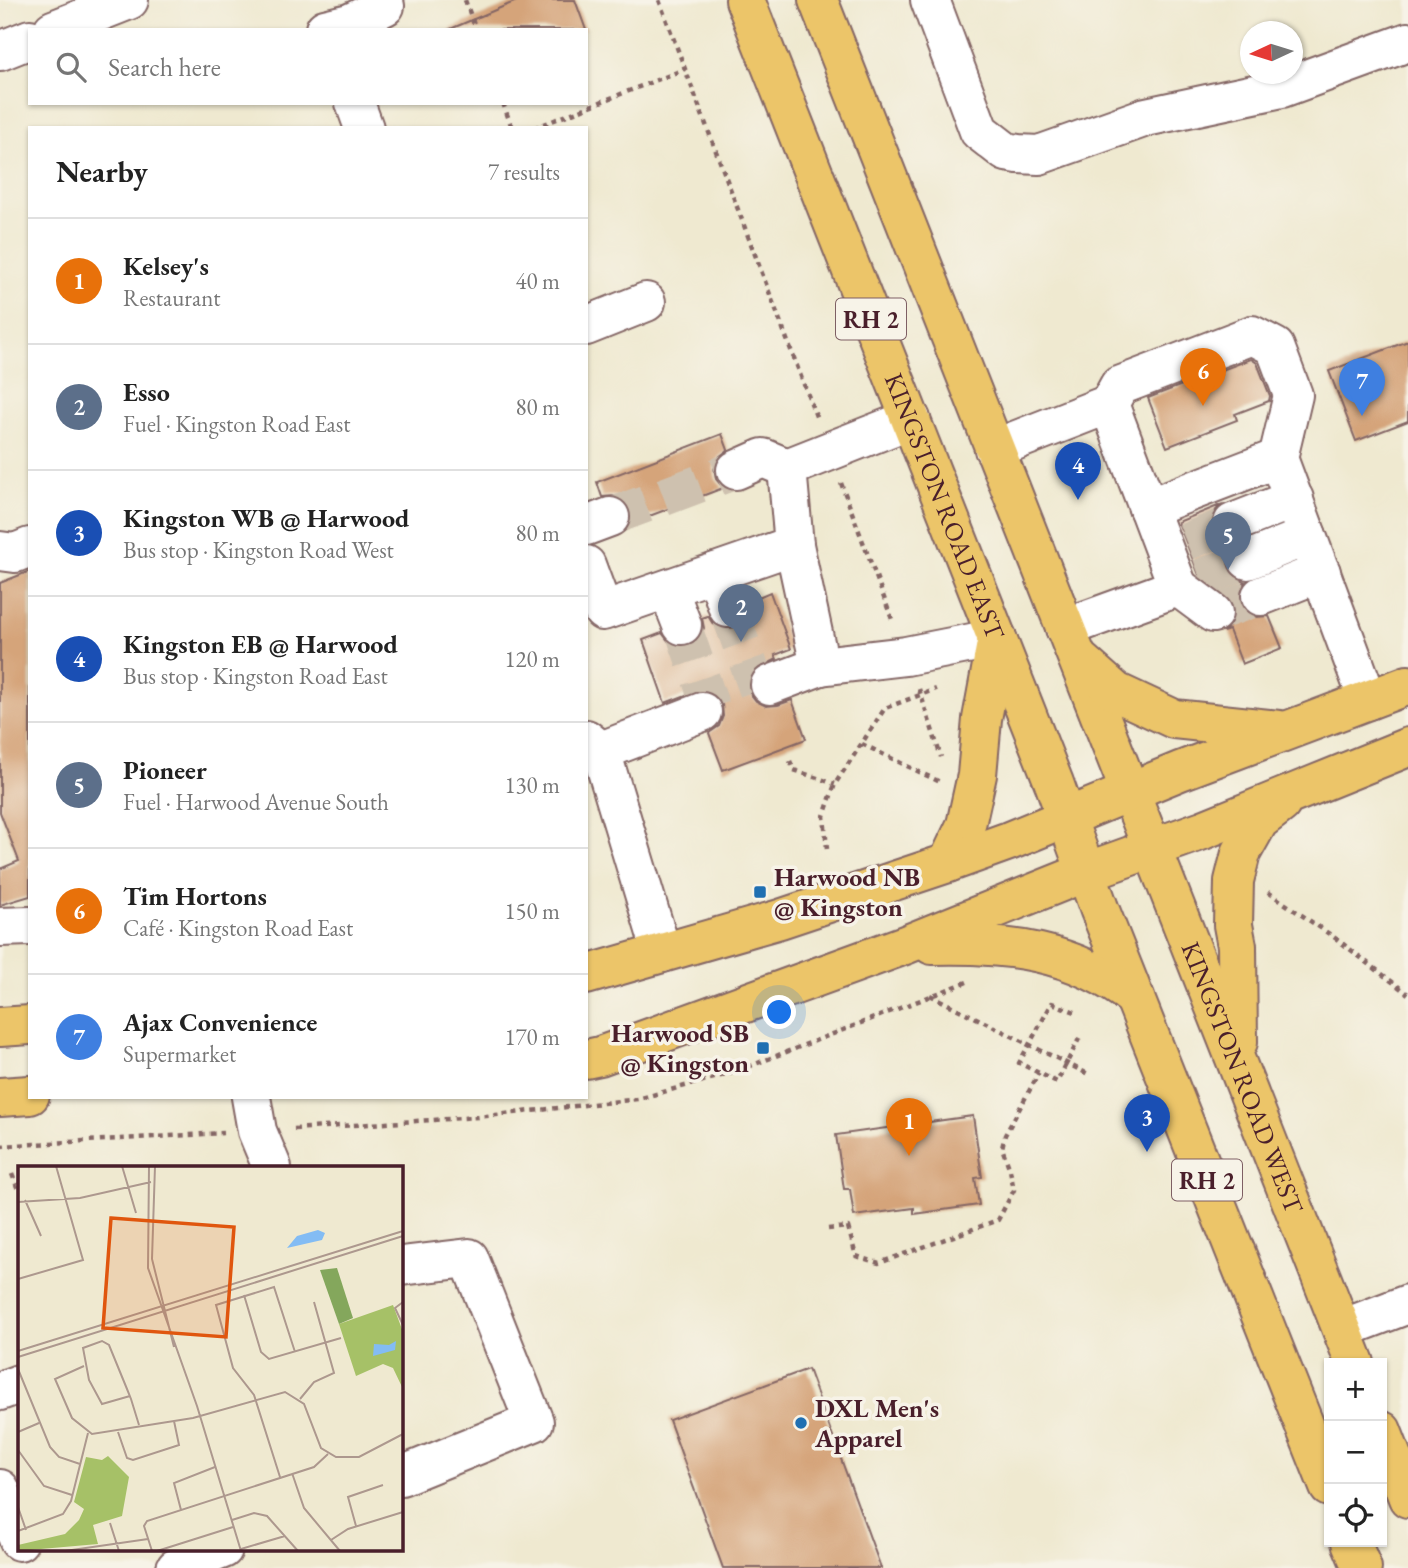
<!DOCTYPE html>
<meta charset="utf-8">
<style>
:root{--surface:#fff;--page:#f6f6f6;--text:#222;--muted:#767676;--line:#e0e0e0;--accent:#7c3aed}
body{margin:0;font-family:"EB Garamond",serif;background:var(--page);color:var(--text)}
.controls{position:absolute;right:21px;bottom:21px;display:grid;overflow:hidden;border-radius:0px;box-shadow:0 2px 5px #0004}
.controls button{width:63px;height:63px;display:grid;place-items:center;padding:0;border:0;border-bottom:2px solid var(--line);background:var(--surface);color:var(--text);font:35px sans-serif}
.compass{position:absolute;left:1240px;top:21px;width:63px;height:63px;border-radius:50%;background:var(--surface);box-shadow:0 2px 5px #0004;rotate:266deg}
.you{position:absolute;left:780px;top:1013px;width:24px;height:24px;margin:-18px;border:5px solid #fff;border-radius:50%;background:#1a73e8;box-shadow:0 0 0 10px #1a73e833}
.badge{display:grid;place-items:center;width:46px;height:46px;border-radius:50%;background:var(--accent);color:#fff;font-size:23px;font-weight:700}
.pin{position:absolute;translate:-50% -58px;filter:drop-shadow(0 2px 4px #0008)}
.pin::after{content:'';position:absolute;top:37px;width:24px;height:21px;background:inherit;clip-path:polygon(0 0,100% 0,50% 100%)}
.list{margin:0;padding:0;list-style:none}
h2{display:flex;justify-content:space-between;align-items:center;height:91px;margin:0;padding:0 28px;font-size:30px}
h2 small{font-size:23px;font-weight:400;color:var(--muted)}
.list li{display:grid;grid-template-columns:46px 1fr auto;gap:21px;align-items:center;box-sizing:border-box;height:126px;padding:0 28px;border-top:2px solid var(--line)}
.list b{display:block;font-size:26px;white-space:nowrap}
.list p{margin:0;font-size:23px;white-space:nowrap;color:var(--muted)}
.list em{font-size:23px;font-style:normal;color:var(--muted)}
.icon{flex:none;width:38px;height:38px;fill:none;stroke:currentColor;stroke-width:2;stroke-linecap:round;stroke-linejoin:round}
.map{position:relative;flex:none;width:1408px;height:1568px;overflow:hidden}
.search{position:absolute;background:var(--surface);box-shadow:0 2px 5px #0004;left:28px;top:28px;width:560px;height:77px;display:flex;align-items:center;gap:18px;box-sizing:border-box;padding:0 24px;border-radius:0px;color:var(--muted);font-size:26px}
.panel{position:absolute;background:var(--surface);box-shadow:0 2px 5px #0004;left:28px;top:126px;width:560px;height:973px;border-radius:0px}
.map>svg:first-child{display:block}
</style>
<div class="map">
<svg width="1408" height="1568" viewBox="0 0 1408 1568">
<rect width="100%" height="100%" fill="#f7f3e8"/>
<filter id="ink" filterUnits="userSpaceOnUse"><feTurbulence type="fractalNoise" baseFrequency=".0143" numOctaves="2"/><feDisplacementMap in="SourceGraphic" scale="14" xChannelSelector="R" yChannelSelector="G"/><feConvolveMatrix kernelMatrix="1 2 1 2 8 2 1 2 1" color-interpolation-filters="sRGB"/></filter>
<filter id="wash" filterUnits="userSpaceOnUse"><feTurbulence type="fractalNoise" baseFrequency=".00686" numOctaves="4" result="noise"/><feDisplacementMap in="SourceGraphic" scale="28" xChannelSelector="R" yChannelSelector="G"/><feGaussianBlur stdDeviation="1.57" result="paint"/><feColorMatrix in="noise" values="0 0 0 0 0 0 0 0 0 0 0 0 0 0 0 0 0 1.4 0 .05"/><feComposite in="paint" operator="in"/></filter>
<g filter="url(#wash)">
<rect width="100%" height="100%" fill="#efe9d0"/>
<g id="blocks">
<g fill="#d5a47a">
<path d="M 519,0 L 575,0 L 586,30 L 448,30 Z"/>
<path d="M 1408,341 L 1408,421 L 1356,441 L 1329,371 Z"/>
<path d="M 1251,359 L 1257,363 L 1270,396 L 1269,401 L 1235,414 L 1237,420 L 1167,447 L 1148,398 Z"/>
<path d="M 722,434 L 728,450 L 719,457 L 714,468 L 716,479 L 723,488 L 631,523 L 631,510 L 624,501 L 614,496 L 602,497 L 597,482 Z"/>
<path d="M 1223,504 L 1216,510 L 1212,519 L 1212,530 L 1220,540 L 1234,544 L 1226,558 L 1228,569 L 1234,577 L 1245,582 L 1240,592 L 1241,605 L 1247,613 L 1257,617 L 1269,616 L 1282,648 L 1242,664 L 1229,630 L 1223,632 L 1231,625 L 1235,616 L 1233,604 L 1226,595 L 1199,575 L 1178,522 Z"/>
<path d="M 30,571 L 30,896 L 0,905 L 0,869 L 19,861 L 0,812 L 0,583 Z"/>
<path d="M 770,592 L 791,649 L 775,655 L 777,659 L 754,671 L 749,681 L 749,692 L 756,701 L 766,706 L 778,705 L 792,700 L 806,739 L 723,770 L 709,733 L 719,726 L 723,716 L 722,704 L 715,695 L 705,690 L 694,692 L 665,703 L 643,640 L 662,633 L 669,642 L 679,647 L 689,646 L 699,638 L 704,628 L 702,618 L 708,616 L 713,624 L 723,629 L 736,628 L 744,623 L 749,613 L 749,601 Z"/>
<path d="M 973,1116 L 982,1177 L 975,1178 L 979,1205 L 914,1214 L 914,1208 L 854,1216 L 850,1189 L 844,1189 L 836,1135 Z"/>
<path d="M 808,1369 L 881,1568 L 723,1568 L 669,1420 Z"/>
</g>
</g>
</g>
<g filter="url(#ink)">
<use href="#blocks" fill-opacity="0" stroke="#846665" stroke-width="2"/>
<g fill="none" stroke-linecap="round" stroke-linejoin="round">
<g stroke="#cec1af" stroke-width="38" stroke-dasharray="38 19" stroke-linecap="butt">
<path d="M 610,517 L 736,470"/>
<path d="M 1186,542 L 1233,523"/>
<path d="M 1200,578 L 1248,560"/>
<path d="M 728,608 L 758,690"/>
<path d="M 1213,613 L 1261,596"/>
<path d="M 682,625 L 711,708"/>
</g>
<defs>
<g id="minor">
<path d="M 930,0 L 979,131 L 1006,152 L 1018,154 L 1039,155 L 1146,117 L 1282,88 L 1408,42"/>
<path d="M 325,29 L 350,23 L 385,6 L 382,0"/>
<path d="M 53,30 L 129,0"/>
<path d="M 0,51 L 30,39"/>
<path d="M 355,103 L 364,128"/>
<path d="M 586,326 L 646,302"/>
<path d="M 1109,404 L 1119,386 L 1252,335 L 1275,347 L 1293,395 L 1278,458"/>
<path d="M 994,449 L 1109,404 L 1178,587 L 1065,628"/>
<path d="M 736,470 L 763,458 L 787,468"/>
<path d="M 1148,508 L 1278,458 L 1368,700"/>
<path d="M 1233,523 L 1294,499"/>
<path d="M 586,526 L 610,517"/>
<path d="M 794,545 L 820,666 L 906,656 L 997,638"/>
<path d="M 0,551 L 15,553 L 30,547"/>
<path d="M 1248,560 L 1307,536"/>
<path d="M 586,565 L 603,611 L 794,545 L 787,468 L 911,419"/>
<path d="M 716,572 L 728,608"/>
<path d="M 1178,587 L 1213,613"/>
<path d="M 668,589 L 682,625"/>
<path d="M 1261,596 L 1321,572"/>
<path d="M 770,685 L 820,666"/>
<path d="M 586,739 L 601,751 L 662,953"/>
<path d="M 601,751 L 702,712"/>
<path d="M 0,927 L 30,926"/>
<path d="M 251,1097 L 257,1131 L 272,1167"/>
<path d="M 401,1266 L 469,1258 L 534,1422 L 401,1476"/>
<path d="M 1342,1329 L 1408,1304"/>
<path d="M 0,1391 L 19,1384"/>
<path d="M 0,1489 L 19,1541"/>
<path d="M 176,1568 L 223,1549"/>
</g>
<g id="major">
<path id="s1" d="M 745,0 L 1054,783 L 1099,908 L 1329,1487"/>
<path id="s2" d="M 818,0 L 1355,1363"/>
<path d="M 1081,661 L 1116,692 L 1174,719 L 1279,730"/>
<path d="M 948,863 L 966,825 L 977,775 L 982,719 L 997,638"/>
<path d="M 932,945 C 1007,943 1074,950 1135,998"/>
<path d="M 586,975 L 780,919 L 948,863 L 1009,841 L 1180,771 L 1408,685"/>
<path d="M 0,1027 L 30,1025"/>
<path d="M 1238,1042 L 1237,946 L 1233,925 L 1234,881 L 1241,853 L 1259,821 L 1281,804"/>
<path d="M 586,1059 L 600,1056 L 905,945 L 1086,872 L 1203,830 L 1408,747"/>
<path d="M 0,1097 L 30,1095"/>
<path d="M 1382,1431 L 1408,1498"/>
<path d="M 1351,1542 L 1362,1568"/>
</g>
</defs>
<use href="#minor" stroke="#846665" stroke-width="42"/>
<use href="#major" stroke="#846665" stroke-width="42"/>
<g stroke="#846665" stroke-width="4.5" stroke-dasharray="5 5" stroke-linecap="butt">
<path d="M 465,0 L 476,30"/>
<path d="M 659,0 L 817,419"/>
<path d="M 503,103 L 512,128"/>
<path d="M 534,128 L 685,69"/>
<path d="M 841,483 L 893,622"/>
<path d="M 919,689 L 941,757"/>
<path d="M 862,744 L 940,782"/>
<path d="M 790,761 L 794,770 L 835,784"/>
<path d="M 827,849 L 824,816 L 835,784 L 885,708 L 936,689"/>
<path d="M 1268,892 L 1338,940 L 1408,994"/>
<path d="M 930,995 L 1088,1074"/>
<path d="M 1075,1012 L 1052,1003 L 1019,1063 L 1057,1082 L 1081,1035"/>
<path d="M 294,1129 L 478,1117 L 638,1099 L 732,1073 L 967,982"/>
<path d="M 0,1146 L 223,1133"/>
<path d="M 12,1174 L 19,1192"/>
<path d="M 828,1229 L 848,1227 L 856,1256 L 879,1263 L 998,1220 L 1014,1190 L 1010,1170 L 1002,1148 L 1005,1135 L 1039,1073"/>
</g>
<use href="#minor" stroke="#fff" stroke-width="38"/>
<use href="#major" stroke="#ecc569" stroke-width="38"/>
</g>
</g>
<g fill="#1f6fb2" stroke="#f7f3e8" stroke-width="2.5">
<rect x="753" y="885" width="14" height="14" rx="3.5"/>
<rect x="756" y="1041" width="14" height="14" rx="3.5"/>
<circle cx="801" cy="1423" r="7"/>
</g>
<g text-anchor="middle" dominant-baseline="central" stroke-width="7" stroke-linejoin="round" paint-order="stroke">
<g fill="#f7f3e8" stroke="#7e5f64" stroke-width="2">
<rect x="836" y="298.5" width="70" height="41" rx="5"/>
<rect x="1172" y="1159.5" width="70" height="41" rx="5"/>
</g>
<g font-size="24" font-weight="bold" fill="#4a1f2b">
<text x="871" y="319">RH 2</text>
<text x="1207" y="1180">RH 2</text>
</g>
<g font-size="26" fill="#4a1f2b" stroke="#f7f3e8">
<text stroke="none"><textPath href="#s1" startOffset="544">KINGSTON ROAD EAST</textPath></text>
<text stroke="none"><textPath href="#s2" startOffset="1158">KINGSTON ROAD WEST</textPath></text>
</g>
<g font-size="26" font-weight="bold" fill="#4a1f2b" stroke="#f7f3e8" text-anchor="start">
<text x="774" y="877">Harwood NB<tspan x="774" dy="30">@ Kingston</tspan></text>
<text x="749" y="1033" text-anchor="end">Harwood SB<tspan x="749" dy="30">@ Kingston</tspan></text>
<text x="815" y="1408">DXL Men's<tspan x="815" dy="30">Apparel</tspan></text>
</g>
</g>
<g transform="translate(18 1166)">
<rect width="385" height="385" fill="#efe9d0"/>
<path d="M 375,139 L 385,166 L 385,223 L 375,202 L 365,198 L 338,210 L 321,158 ZM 90,290 L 111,311 L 104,350 L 75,359 L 80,378 L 0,385 L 0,379 L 47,368 L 61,354 L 66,343 L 56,336 L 68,291 L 84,294 Z" fill="#a6c167"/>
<path d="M 319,102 L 335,152 L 321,158 L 302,104 Z" fill="#84a75c"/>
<path d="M 300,64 L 307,67 L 304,74 L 269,82 L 279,70 ZM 378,175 L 377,184 L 355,190 L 356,178 L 371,179 Z" fill="#83bcf4"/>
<path fill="none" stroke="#ad988e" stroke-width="2" d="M 104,0 L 118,47M 131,0 L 130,102 L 179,240 L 223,385M 137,0 L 134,93 L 156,181M 7,34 L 23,70M 0,36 L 62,32 L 133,16M 0,113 L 65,94 L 38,0M 226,129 L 243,186 L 251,193 L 323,172M 385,136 L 377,142 L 385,159M 0,185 L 385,65M 0,191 L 385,70M 66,200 L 37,213 L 54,252 L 74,268 L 175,252 L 267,226 L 286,238 L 303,282 L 318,291 L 341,291 L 385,268M 0,203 L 32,281 L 41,291 L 62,298M 112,230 L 84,238 L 71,214 L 65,182 L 84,175 L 91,179 L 109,223 L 113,233 L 121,259M 282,233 L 296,216 L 316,207 L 296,136M 0,266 L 21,257M 100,266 L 109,292 L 115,294 L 161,279 L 156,255M 0,284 L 26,320 L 54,329M 274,307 L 286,342 L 322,385M 262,311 L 236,229 L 215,202 L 198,139 L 256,121 L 277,186M 0,341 L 8,364M 163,344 L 156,317 L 197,301M 214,354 L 236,347 L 249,350 L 280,385M 92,357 L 101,385M 338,360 L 330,331 L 365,319M 0,365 L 45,348 L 53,335 L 70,267M 313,374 L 330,363 L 385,346M 223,383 L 267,370M 47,385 L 130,373M 134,385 L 126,360 L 129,355 L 296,301 L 310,288M 139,385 L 215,361"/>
<path fill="#e0560e" fill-opacity="0.15" stroke="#e0560e" stroke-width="3.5" d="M 93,52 L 216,61 L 208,171 L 85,162 Z"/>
<rect width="385" height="385" fill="none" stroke="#4a1f2b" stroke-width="3.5"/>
</g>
</svg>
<div class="controls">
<button>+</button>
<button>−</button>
<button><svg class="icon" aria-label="locate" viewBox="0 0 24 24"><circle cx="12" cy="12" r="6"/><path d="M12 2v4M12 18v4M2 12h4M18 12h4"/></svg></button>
</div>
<svg class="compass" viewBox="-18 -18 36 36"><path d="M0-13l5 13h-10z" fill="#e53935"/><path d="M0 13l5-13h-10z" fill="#767676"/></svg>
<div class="you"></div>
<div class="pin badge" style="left:909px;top:1156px;background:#e8710a">1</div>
<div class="pin badge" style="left:741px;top:642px;background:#5c6f8a">2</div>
<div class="pin badge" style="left:1147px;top:1152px;background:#1a4fb4">3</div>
<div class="pin badge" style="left:1078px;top:500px;background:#1a4fb4">4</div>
<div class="pin badge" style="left:1228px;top:570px;background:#5c6f8a">5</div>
<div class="pin badge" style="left:1203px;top:406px;background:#e8710a">6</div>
<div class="pin badge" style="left:1362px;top:416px;background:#3f7fe0">7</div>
<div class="search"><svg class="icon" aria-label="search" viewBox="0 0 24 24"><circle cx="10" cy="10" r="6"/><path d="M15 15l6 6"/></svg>Search here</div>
<section class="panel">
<h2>Nearby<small>7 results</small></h2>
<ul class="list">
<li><span class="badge" style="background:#e8710a">1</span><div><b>Kelsey's</b><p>Restaurant</p></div><em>40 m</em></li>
<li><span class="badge" style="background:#5c6f8a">2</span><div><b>Esso</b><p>Fuel · Kingston Road East</p></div><em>80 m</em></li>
<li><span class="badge" style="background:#1a4fb4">3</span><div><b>Kingston WB @ Harwood</b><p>Bus stop · Kingston Road West</p></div><em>80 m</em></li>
<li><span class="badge" style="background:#1a4fb4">4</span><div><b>Kingston EB @ Harwood</b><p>Bus stop · Kingston Road East</p></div><em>120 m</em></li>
<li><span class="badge" style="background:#5c6f8a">5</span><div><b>Pioneer</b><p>Fuel · Harwood Avenue South</p></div><em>130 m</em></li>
<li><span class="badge" style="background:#e8710a">6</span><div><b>Tim Hortons</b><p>Café · Kingston Road East</p></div><em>150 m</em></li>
<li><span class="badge" style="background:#3f7fe0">7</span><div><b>Ajax Convenience</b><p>Supermarket</p></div><em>170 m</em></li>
</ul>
</section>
</div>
